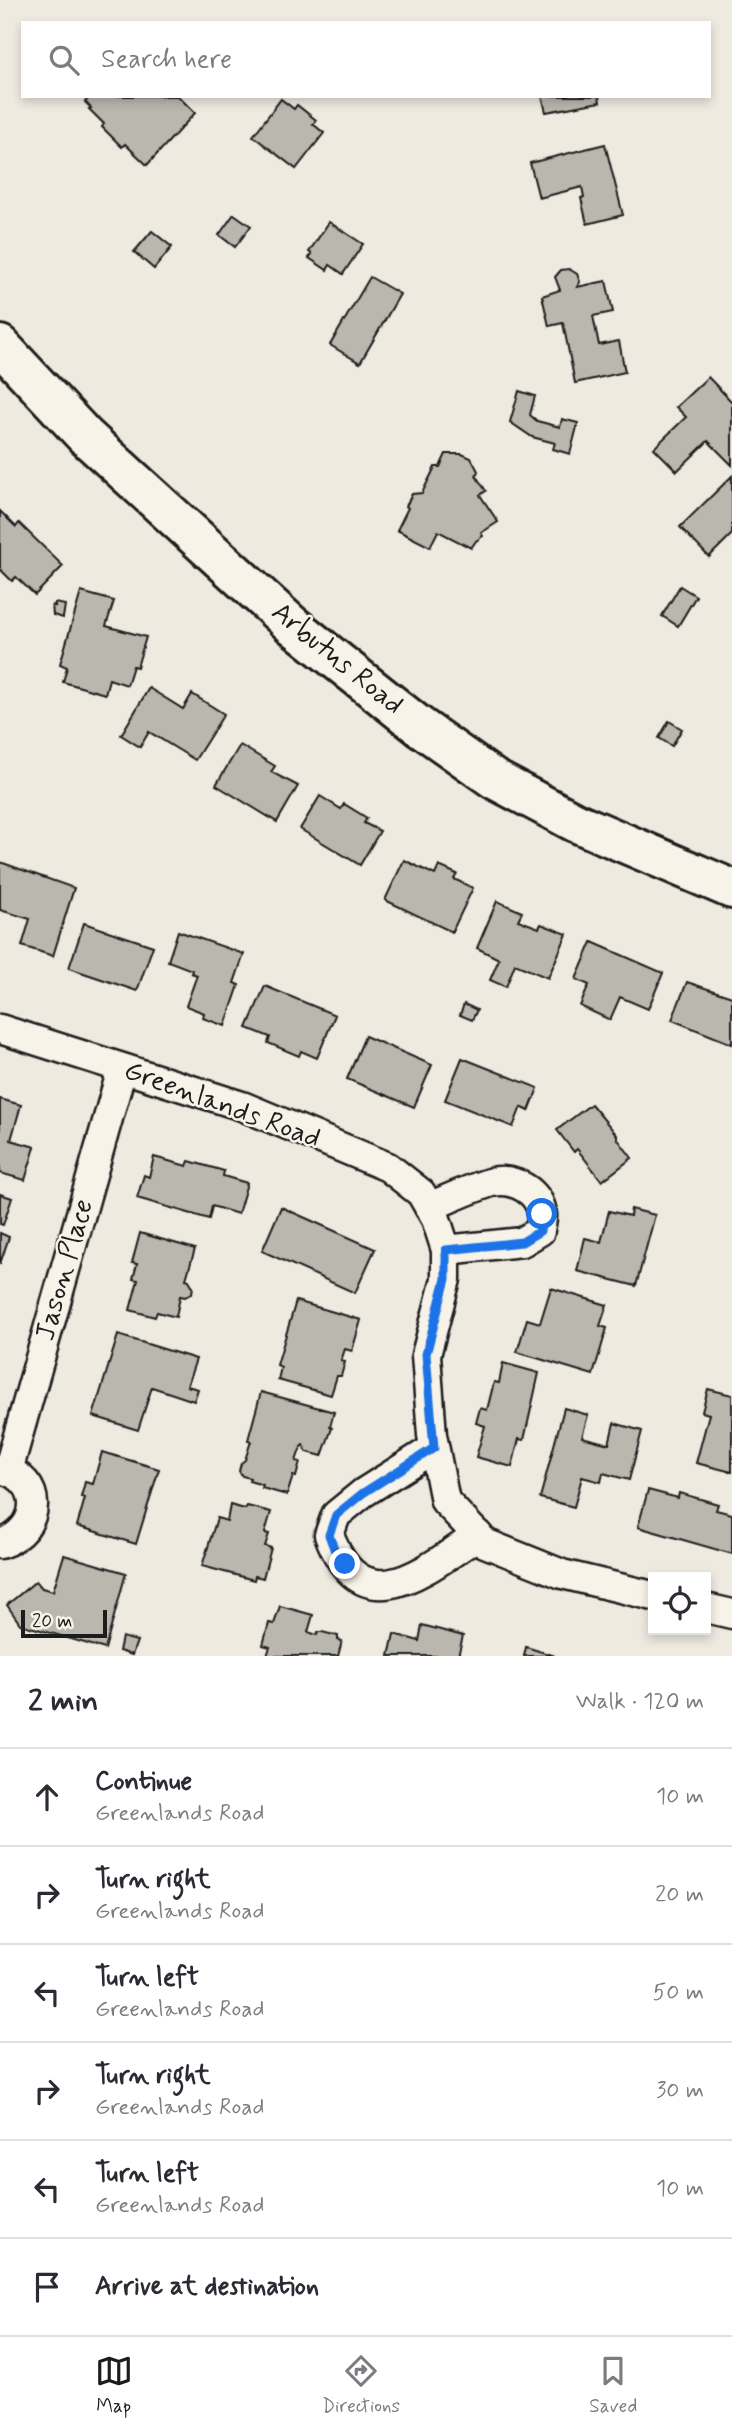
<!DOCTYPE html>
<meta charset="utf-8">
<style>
:root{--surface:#fff;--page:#f7f7f7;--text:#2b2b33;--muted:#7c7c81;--line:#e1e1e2;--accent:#1c1c1c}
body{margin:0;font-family:Mynerve,sans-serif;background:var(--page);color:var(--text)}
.controls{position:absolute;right:21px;bottom:21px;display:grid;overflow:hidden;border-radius:0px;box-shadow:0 4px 10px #0003}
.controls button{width:63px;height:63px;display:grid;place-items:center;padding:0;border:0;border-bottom:2px solid var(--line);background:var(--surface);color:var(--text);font:35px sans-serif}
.scale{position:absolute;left:21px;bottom:18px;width:86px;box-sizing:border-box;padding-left:7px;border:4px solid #1c1c1c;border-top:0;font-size:19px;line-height:24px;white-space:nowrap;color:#1c1c1c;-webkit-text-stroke:5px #f7f3e8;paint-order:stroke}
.stop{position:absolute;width:21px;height:21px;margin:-16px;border:5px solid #1a73e8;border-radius:50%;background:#fff}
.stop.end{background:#1a73e8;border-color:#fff;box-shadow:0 2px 7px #0008}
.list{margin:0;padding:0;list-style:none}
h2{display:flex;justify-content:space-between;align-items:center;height:91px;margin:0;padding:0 28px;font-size:30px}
h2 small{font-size:23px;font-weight:400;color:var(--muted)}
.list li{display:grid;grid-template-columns:46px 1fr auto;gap:21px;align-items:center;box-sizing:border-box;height:98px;padding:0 28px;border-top:2px solid var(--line)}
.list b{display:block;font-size:26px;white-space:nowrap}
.list p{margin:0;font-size:23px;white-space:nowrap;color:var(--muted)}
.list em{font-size:23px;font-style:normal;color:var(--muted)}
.icon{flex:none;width:38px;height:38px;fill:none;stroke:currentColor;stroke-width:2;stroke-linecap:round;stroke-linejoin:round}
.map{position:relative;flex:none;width:732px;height:1656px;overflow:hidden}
.search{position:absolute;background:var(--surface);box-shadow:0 4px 10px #0003;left:21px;right:21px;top:21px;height:77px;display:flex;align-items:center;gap:18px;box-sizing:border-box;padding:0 24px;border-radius:0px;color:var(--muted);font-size:26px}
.sheet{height:679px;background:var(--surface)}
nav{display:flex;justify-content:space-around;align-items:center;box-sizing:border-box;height:98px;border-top:2px solid var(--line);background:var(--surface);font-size:19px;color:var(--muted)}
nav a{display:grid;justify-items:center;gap:4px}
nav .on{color:var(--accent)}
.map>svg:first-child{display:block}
</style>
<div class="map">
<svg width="732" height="1656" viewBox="0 0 732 1656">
<rect width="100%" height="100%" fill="#eeeae0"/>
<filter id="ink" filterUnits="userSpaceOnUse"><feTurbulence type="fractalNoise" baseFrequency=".0143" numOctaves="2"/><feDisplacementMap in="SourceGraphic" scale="14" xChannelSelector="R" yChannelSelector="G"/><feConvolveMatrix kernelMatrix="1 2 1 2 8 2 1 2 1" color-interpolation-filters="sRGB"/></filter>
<g filter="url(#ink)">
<g fill="#bab7af" stroke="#1c1c1c" stroke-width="2">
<path d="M 91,96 L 178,96 L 195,113 L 147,165 L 125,144 L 122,147 L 102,127 L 104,124 L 89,109 L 91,108 L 85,102 Z"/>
<path d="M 542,96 L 599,96 L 600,102 L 546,112 Z"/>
<path d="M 281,99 L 294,109 L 297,105 L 316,120 L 313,124 L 324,133 L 296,169 L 253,136 Z"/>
<path d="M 605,144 L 623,215 L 587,224 L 581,198 L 584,197 L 582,187 L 539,198 L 530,163 Z"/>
<path d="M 234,214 L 251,226 L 235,247 L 219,235 Z"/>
<path d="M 329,222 L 363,244 L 343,274 L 330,265 L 327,270 L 309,258 L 312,254 L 309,252 Z"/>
<path d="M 152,231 L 172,247 L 154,269 L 134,252 Z"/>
<path d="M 569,269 L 577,274 L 580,282 L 577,287 L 606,281 L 613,312 L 593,316 L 599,345 L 619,341 L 625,372 L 575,383 L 563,323 L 549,326 L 542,296 L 560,290 L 555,277 L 561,270 Z"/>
<path d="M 370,277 L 400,294 L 360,363 L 330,345 Z"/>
<path d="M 708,377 L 732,402 L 732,465 L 708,441 L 677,471 L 654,448 L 686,417 L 676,407 Z"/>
<path d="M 519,391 L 535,396 L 530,415 L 537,421 L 560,427 L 562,419 L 578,423 L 570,454 L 553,449 L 555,443 L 532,437 L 510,422 Z"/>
<path d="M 446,454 L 462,454 L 471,458 L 478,471 L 476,476 L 486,491 L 480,495 L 498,522 L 481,533 L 483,536 L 476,541 L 471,548 L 438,531 L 430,547 L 397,530 L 408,508 L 406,506 L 412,494 L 422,493 L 435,467 L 440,467 Z"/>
<path d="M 732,476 L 732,534 L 709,557 L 680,527 Z"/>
<path d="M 0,511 L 16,527 L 19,523 L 63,566 L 35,595 L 16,577 L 12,581 L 0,569 Z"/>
<path d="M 680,586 L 696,596 L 678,626 L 662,616 Z"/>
<path d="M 81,592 L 114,601 L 106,626 L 146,637 L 137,667 L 133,666 L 127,685 L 109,679 L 105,694 L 63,682 L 67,667 L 60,664 Z"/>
<path d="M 55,603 L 65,605 L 63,618 L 53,615 L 52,605 L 55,606 Z"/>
<path d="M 149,688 L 183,709 L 192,694 L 224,714 L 195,760 L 149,732 L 140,747 L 121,735 Z"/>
<path d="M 669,721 L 682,729 L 672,746 L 659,738 Z"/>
<path d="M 240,745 L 275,766 L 271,772 L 298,786 L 277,822 L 216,785 Z"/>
<path d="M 320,796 L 341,809 L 344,804 L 367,818 L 364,823 L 380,831 L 360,865 L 300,829 Z"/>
<path d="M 404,860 L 435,875 L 439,866 L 457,874 L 454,879 L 473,888 L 452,932 L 385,900 Z"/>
<path d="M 0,862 L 74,888 L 53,956 L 22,946 L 30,919 L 0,910 Z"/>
<path d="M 497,901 L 522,912 L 518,920 L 539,928 L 541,924 L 567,934 L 548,978 L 515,964 L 506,987 L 490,980 L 499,959 L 477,948 Z"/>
<path d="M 84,923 L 153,946 L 137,991 L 69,968 Z"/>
<path d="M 178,931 L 244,954 L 234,983 L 239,985 L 225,1026 L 203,1018 L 204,1013 L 186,1006 L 197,975 L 191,973 L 192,970 L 168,961 Z"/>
<path d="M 592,942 L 663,973 L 648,1009 L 620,997 L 610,1020 L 580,1006 L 589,985 L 576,979 Z"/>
<path d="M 687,982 L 732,997 L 732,1044 L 672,1020 Z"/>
<path d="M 265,986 L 335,1015 L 317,1058 L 301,1051 L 299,1056 L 268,1043 L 270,1037 L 247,1028 Z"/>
<path d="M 464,1004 L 477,1010 L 472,1020 L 460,1015 Z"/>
<path d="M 365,1036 L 432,1065 L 414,1107 L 347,1079 Z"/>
<path d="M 462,1058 L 538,1088 L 529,1111 L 521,1107 L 513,1127 L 445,1100 Z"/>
<path d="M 0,1099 L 21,1105 L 11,1140 L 35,1147 L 25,1180 L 0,1173 Z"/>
<path d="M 591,1104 L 617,1135 L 617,1138 L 632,1158 L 602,1181 L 577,1149 L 574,1152 L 557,1130 Z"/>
<path d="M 154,1157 L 187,1166 L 189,1161 L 224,1171 L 223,1176 L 247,1183 L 238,1214 L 212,1206 L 209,1219 L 137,1198 L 144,1175 L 149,1177 Z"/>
<path d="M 0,1194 L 12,1198 L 3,1225 L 0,1224 Z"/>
<path d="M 281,1207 L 375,1249 L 355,1293 L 262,1251 Z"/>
<path d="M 631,1209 L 655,1215 L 636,1286 L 577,1271 L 585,1238 L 601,1242 L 609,1211 L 630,1216 Z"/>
<path d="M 0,1233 L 9,1237 L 0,1264 Z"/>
<path d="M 140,1233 L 195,1249 L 186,1279 L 189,1280 L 193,1287 L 192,1293 L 185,1297 L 180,1296 L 176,1317 L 157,1312 L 155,1317 L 130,1310 L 138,1280 L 133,1279 L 137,1264 L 132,1263 Z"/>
<path d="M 551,1288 L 607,1305 L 600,1326 L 607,1328 L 593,1375 L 517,1352 L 527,1319 L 540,1323 Z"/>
<path d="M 296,1301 L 361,1320 L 352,1351 L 345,1349 L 341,1361 L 345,1362 L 341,1376 L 337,1376 L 331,1395 L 278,1380 L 281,1367 L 277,1365 Z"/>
<path d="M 118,1335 L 196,1359 L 187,1386 L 198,1389 L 194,1401 L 152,1387 L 138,1430 L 93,1416 Z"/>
<path d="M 503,1363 L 539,1373 L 524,1440 L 519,1439 L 512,1467 L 476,1457 L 485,1426 L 476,1423 L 480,1408 L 487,1410 L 494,1382 L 499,1383 Z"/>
<path d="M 708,1389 L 732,1395 L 732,1472 L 696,1463 L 709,1414 L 702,1412 Z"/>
<path d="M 261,1392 L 334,1412 L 330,1427 L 332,1428 L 322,1456 L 307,1452 L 303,1445 L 301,1447 L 296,1461 L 300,1462 L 296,1477 L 293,1476 L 287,1495 L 262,1488 L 263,1485 L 249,1481 L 250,1478 L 242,1476 L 239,1471 L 241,1463 L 245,1460 L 251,1441 L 248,1440 Z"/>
<path d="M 564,1408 L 588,1415 L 582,1437 L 609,1444 L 614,1423 L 642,1431 L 629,1480 L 603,1473 L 601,1482 L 582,1477 L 574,1507 L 540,1498 Z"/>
<path d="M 102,1452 L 159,1469 L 136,1544 L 77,1526 L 85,1498 L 81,1497 L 85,1482 L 93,1484 Z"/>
<path d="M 648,1490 L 678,1498 L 679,1493 L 718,1504 L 716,1510 L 732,1514 L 732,1554 L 638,1527 Z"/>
<path d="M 230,1505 L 245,1509 L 247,1506 L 271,1512 L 265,1533 L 269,1534 L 265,1546 L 271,1548 L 263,1578 L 255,1576 L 254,1580 L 202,1566 L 217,1518 L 227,1521 Z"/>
<path d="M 64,1555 L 126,1573 L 105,1649 L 20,1624 L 7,1605 L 36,1581 L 42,1588 L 53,1591 Z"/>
<path d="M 280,1606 L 313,1615 L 308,1632 L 317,1635 L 318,1632 L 322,1632 L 338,1636 L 338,1640 L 342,1641 L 338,1656 L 267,1656 L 270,1647 L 263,1645 L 269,1623 L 274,1624 Z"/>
<path d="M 422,1625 L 463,1636 L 458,1656 L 389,1656 L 394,1634 L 419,1641 Z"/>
<path d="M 122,1637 L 137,1641 L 132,1655 L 119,1651 Z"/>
<path d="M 526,1647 L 555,1656 L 524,1656 Z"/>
</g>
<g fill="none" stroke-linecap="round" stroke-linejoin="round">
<defs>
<g id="minor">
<path d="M 0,1029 L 242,1106 L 388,1167 L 421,1193 L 436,1219 L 446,1250 L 446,1279 L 426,1355 L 432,1435 L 445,1501 L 485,1543 L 562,1574 L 653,1596"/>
<path d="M 429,1207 C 449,1199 471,1188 492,1182 C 513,1177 540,1191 542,1214 C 543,1219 540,1226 540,1231 L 522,1242 L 446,1250"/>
<path d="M 434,1448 L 363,1493 L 336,1515 L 329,1535 C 363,1625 424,1571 478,1535"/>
<path d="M 0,1469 C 45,1478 43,1530 0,1544"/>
<path d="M 8,1471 L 122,1069"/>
<path d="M 706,1608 L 732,1614"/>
</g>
<path id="secondary" d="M 0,345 L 85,436 L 291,624 L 419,726 L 494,779 L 575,822 L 732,889"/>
</defs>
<use href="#minor" stroke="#1c1c1c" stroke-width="33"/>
<use href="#secondary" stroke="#1c1c1c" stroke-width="44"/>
<use href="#minor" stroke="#f7f3e8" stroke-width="28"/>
<use href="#secondary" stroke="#f7f3e8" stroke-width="38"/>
</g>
</g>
<g fill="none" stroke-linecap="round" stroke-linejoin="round" filter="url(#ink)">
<path stroke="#1a73e8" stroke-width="9" d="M 345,1564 L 335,1551 L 329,1535 L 336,1515 L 363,1493 L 434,1448 L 426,1354 L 446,1279 L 446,1250 L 522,1242 L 540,1231 L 542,1214"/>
</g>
<g text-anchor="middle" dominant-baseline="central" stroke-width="5" stroke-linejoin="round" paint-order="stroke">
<g font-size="28" fill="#1c1c1c" stroke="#f7f3e8">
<text transform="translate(337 659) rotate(39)">Arbutus Road</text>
<text transform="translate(222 1105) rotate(20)">Greenlands Road</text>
<text transform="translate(65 1270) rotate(-74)">Jason Place</text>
</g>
</g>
</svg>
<div class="controls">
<button><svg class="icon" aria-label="locate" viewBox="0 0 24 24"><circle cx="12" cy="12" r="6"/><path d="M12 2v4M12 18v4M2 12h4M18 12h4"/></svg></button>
</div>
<div class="scale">20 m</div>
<div class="stop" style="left:542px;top:1214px"></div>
<div class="stop end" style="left:345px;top:1564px"></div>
<div class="search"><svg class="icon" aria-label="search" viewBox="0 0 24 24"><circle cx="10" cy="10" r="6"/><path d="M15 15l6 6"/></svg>Search here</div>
</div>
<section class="sheet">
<h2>2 min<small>Walk · 120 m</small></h2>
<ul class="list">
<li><svg class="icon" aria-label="ahead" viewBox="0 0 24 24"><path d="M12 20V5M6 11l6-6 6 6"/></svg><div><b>Continue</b><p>Greenlands Road</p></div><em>10 m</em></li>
<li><svg class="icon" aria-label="right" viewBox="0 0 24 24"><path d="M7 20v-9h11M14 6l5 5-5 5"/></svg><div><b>Turn right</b><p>Greenlands Road</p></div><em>20 m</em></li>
<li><svg class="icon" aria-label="left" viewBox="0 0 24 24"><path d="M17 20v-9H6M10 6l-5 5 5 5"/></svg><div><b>Turn left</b><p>Greenlands Road</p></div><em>50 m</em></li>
<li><svg class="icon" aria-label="right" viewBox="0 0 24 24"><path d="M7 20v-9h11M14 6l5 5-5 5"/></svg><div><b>Turn right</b><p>Greenlands Road</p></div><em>30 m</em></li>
<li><svg class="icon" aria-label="left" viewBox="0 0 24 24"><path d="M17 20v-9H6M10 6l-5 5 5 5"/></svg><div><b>Turn left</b><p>Greenlands Road</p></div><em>10 m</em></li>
<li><svg class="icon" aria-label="arrive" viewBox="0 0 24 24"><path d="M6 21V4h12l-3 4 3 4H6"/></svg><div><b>Arrive at destination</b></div></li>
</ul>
</section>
<nav>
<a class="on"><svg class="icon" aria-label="map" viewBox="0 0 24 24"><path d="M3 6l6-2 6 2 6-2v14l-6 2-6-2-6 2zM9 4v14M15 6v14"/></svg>Map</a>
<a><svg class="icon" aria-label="directions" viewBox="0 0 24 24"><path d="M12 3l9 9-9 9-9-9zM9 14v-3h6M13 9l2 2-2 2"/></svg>Directions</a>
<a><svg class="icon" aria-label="saved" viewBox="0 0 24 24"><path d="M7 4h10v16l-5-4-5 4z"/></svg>Saved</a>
</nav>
